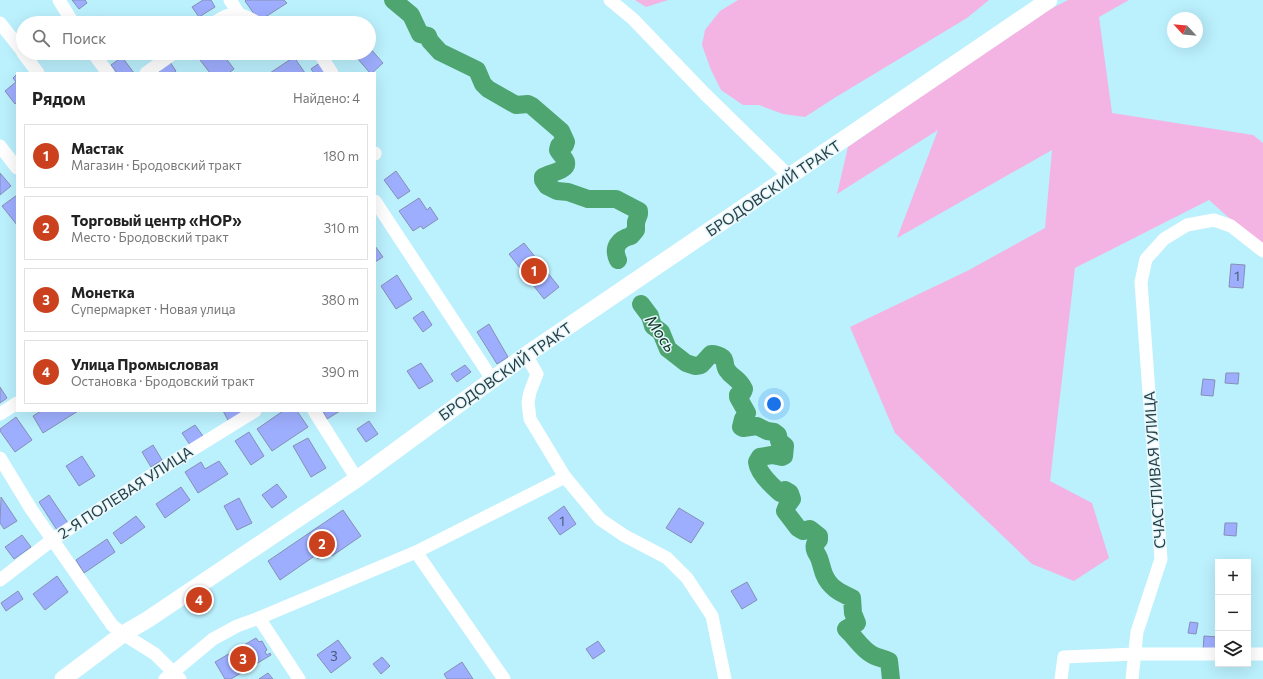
<!DOCTYPE html>
<html lang="ru">
<meta charset="utf-8">
<style>
:root{--surface:#fff;--page:#f6f6f6;--text:#222;--muted:#767676;--line:#e0e0e0;--accent:#cb411e}
body{margin:0;font-family:Commissioner,sans-serif;background:var(--page);color:var(--text)}
.controls{position:absolute;right:12px;bottom:12px;display:grid;overflow:hidden;border-radius:0px;box-shadow:0 4px 16px #0002}
.controls button{width:36px;height:36px;display:grid;place-items:center;padding:0;border:0;border-bottom:1px solid var(--line);background:var(--surface);color:var(--text);font:20px sans-serif}
.compass{position:absolute;left:1167px;top:12px;width:36px;height:36px;border-radius:50%;background:var(--surface);box-shadow:0 4px 16px #0002;rotate:296deg}
.you{position:absolute;left:774px;top:404px;width:14px;height:14px;margin:-10px;border:3px solid #fff;border-radius:50%;background:#1a73e8;box-shadow:0 0 0 6px #1a73e833}
.badge{display:grid;place-items:center;width:26px;height:26px;border-radius:50%;background:var(--accent);color:#fff;font-size:13px;font-weight:700}
.pin{position:absolute;translate:-50% -50%;border:2px solid #fff;box-shadow:0 1px 4px #0006}
.list{margin:0;padding:0;list-style:none}
h2{display:flex;justify-content:space-between;align-items:center;height:52px;margin:0;padding:0 16px;font-size:17px}
h2 small{font-size:13px;font-weight:400;color:var(--muted)}
.list li{display:grid;grid-template-columns:26px 1fr auto;gap:12px;align-items:center;box-sizing:border-box;height:64px;margin:0 8px 8px;padding:0 8px;border:1px solid var(--line);border-radius:0px}
.list b{display:block;font-size:15px;white-space:nowrap}
.list p{margin:0;font-size:13px;white-space:nowrap;color:var(--muted)}
.list em{font-size:13px;font-style:normal;color:var(--muted)}
.icon{flex:none;width:22px;height:22px;fill:none;stroke:currentColor;stroke-width:2;stroke-linecap:round;stroke-linejoin:round}
.map{position:relative;flex:none;width:1263px;height:679px;overflow:hidden}
.search{position:absolute;background:var(--surface);box-shadow:0 4px 16px #0002;left:16px;top:16px;width:360px;height:44px;display:flex;align-items:center;gap:10px;box-sizing:border-box;padding:0 14px;border-radius:22px;color:var(--muted);font-size:15px}
.panel{position:absolute;background:var(--surface);box-shadow:0 4px 16px #0002;left:16px;top:72px;width:360px;height:340px;border-radius:0px}
.map>svg:first-child{display:block}
</style>
<div class="map">
<svg width="1263" height="679" viewBox="0 0 1263 679">
<rect width="100%" height="100%" fill="#bbf0fd"/>
<g fill="#f3b4e4">
<path d="M 635,0 L 668,0 L 646,7 Z"/>
<path d="M 738,0 L 989,0 L 967,18 L 836,97 L 805,117 L 783,114 L 759,105 L 743,105 L 721,90 L 711,70 L 702,45 L 705,30 L 712,21 L 720,11 Z"/>
<path d="M 1068,0 L 1129,0 L 1099,17 L 1112,113 L 1253,135 L 1263,143 L 1263,248 L 1209,200 L 1075,268 L 1050,481 L 1092,503 L 1109,558 L 1074,581 L 1032,564 L 895,433 L 850,327 L 969,270 L 1045,228 L 1052,150 L 897,238 L 938,130 L 837,194 L 848,147 L 1033,18 Z"/>
</g>
<g fill="none" stroke-linecap="round" stroke-linejoin="round">
<g stroke="#4ea570" stroke-width="18">
<path d="M 393,0 L 411,15 L 420,34 L 428,36 L 430,41 L 440,52 L 477,70 L 483,84 L 488,89 L 516,105 L 528,104 L 532,106 L 561,131 L 566,142 L 565,145 L 559,146 L 558,150 C 560,154 565,158 566,162 C 568,171 549,173 543,177 L 543,180 L 547,186 L 557,191 L 568,192 L 588,199 L 616,199 L 639,211 L 639,214 L 636,222 L 636,230 L 631,236 C 619,239 612,247 618,260"/>
<path d="M 641,304 L 650,316 L 653,326 L 661,332 L 668,349 L 686,363 L 695,366 L 701,365 L 711,354 C 715,354 719,355 723,358 C 726,361 724,366 727,370 C 732,378 739,378 744,389 L 743,392 L 738,395 L 738,397 L 747,413 L 743,419 L 741,427 L 743,428 L 757,426 L 767,431 L 774,432 L 778,435 L 779,441 L 785,446 L 784,456 L 782,457 L 772,455 L 760,457 L 757,462 C 758,472 771,485 779,492 L 780,493 L 785,490 L 790,493 L 792,499 L 787,506 L 785,511 L 798,528 L 803,531 L 810,529 L 819,536 L 819,540 L 815,544 C 813,550 817,553 819,558 C 821,563 822,569 824,574 C 829,587 840,593 852,598 L 853,613 L 857,623 L 846,629 C 855,637 861,648 871,654 C 877,658 883,658 889,661 L 891,679"/>
</g>
</g>
<g fill="#9eaefe" stroke="#878fb5">
<path d="M 72,0 L 85,0 L 87,3 L 79,9 Z"/>
<path d="M 203,0 L 211,0 L 215,7 L 199,17 L 192,7 Z"/>
<path d="M 246,0 L 284,0 L 287,3 L 259,21 L 245,1 Z"/>
<path d="M 99,16 L 104,23 L 89,23 Z"/>
<path d="M 369,47 L 383,63 L 372,73 L 370,73 L 357,58 L 363,53 L 369,53 Z"/>
<path d="M 201,53 L 222,53 L 234,69 L 229,73 L 210,73 L 197,56 Z"/>
<path d="M 122,57 L 134,73 L 117,73 L 111,65 Z"/>
<path d="M 294,57 L 305,73 L 270,73 Z"/>
<path d="M 170,62 L 176,71 L 173,73 L 161,73 L 159,71 Z"/>
<path d="M 321,62 L 327,73 L 314,73 L 311,69 Z"/>
<path d="M 17,74 L 17,102 L 15,104 L 5,91 L 16,82 L 13,78 Z"/>
<path d="M 396,171 L 410,191 L 398,199 L 384,180 Z"/>
<path d="M 0,173 L 11,186 L 0,195 Z"/>
<path d="M 17,195 L 17,225 L 2,206 Z"/>
<path d="M 419,198 L 427,210 L 430,207 L 438,219 L 423,229 L 421,226 L 413,231 L 399,211 Z"/>
<path d="M 524,243 L 559,287 L 544,299 L 509,254 Z"/>
<path d="M 375,246 L 383,257 L 375,262 Z"/>
<path d="M 1231,264 L 1245,265 L 1243,288 L 1229,287 Z"/>
<path d="M 397,275 L 412,299 L 396,309 L 381,286 Z"/>
<path d="M 423,311 L 432,325 L 423,332 L 413,318 Z"/>
<path d="M 489,324 L 508,357 L 497,364 L 477,332 Z"/>
<path d="M 421,363 L 433,381 L 419,389 L 407,371 Z"/>
<path d="M 465,365 L 471,372 L 457,382 L 451,374 Z"/>
<path d="M 1226,373 L 1239,373 L 1238,384 L 1225,383 Z"/>
<path d="M 1203,379 L 1215,380 L 1213,396 L 1201,395 Z"/>
<path d="M 0,387 L 7,398 L 0,403 Z"/>
<path d="M 41,411 L 78,411 L 43,433 L 33,416 Z"/>
<path d="M 223,411 L 241,411 L 243,414 L 229,422 Z"/>
<path d="M 283,411 L 297,411 L 308,427 L 272,451 L 257,429 Z"/>
<path d="M 323,411 L 340,411 L 327,419 Z"/>
<path d="M 16,417 L 32,440 L 15,452 L 0,431 L 0,429 Z"/>
<path d="M 369,421 L 378,434 L 366,442 L 357,429 Z"/>
<path d="M 195,425 L 203,436 L 190,445 L 182,433 Z"/>
<path d="M 249,432 L 264,456 L 251,465 L 235,441 Z"/>
<path d="M 308,438 L 326,468 L 311,477 L 293,446 Z"/>
<path d="M 153,445 L 162,460 L 151,467 L 142,452 Z"/>
<path d="M 82,456 L 95,476 L 79,486 L 66,466 Z"/>
<path d="M 219,461 L 228,474 L 198,493 L 185,472 L 201,462 L 205,469 Z"/>
<path d="M 277,484 L 287,497 L 272,508 L 262,495 Z"/>
<path d="M 181,487 L 190,500 L 165,518 L 156,504 Z"/>
<path d="M 49,495 L 68,523 L 57,530 L 39,502 Z"/>
<path d="M 1,497 L 17,521 L 4,529 L 0,523 Z"/>
<path d="M 239,498 L 252,523 L 237,530 L 224,506 Z"/>
<path d="M 564,506 L 576,524 L 560,535 L 548,518 Z"/>
<path d="M 679,508 L 704,523 L 691,543 L 666,528 Z"/>
<path d="M 343,510 L 361,536 L 332,556 L 328,552 L 318,559 L 316,555 L 280,580 L 268,561 Z"/>
<path d="M 136,516 L 145,527 L 121,544 L 113,533 Z"/>
<path d="M 1225,523 L 1237,523 L 1236,536 L 1224,535 Z"/>
<path d="M 22,535 L 31,547 L 14,559 L 5,547 Z"/>
<path d="M 107,539 L 115,552 L 84,573 L 76,560 Z"/>
<path d="M 57,576 L 68,592 L 45,610 L 33,594 Z"/>
<path d="M 747,582 L 757,600 L 742,609 L 731,591 Z"/>
<path d="M 18,591 L 23,599 L 6,611 L 1,603 Z"/>
<path d="M 1190,622 L 1198,623 L 1196,634 L 1188,633 Z"/>
<path d="M 1204,636 L 1218,637 L 1218,651 L 1203,651 Z"/>
<path d="M 256,638 L 259,642 L 262,641 L 267,650 L 265,652 L 267,655 L 270,653 L 271,655 L 231,679 L 225,679 L 215,662 Z"/>
<path d="M 338,640 L 351,658 L 331,673 L 317,655 Z"/>
<path d="M 598,641 L 605,651 L 593,659 L 586,649 Z"/>
<path d="M 382,657 L 390,666 L 381,674 L 373,664 Z"/>
<path d="M 462,662 L 473,679 L 447,679 L 444,674 Z"/>
<path d="M 268,673 L 273,679 L 259,679 Z"/>
</g>
<g fill="none" stroke-linecap="round" stroke-linejoin="round">
<g stroke="#fff" stroke-width="13">
<path d="M 59,0 L 73,23"/>
<path d="M 230,0 L 239,14"/>
<path d="M 610,0 L 633,19 L 705,94 L 790,177"/>
<path d="M 0,23 L 23,52"/>
<path d="M 214,23 C 233,9 239,13 258,23"/>
<path d="M 23,53 L 38,73"/>
<path d="M 93,53 L 108,73"/>
<path d="M 319,53 L 332,73"/>
<path d="M 146,73 L 174,53"/>
<path d="M 0,146 L 17,168"/>
<path d="M 375,153 L 375,154"/>
<path d="M 375,201 L 492,379"/>
<path d="M 526,355 L 537,374 L 530,392 L 528,402 L 530,419 L 565,477 L 600,519 L 625,536 L 667,558 L 687,578 L 712,616 L 725,679"/>
<path d="M 314,411 L 357,479"/>
<path d="M 0,414 L 17,403"/>
<path d="M 0,458 L 31,509 L 112,625 L 123,634 L 155,654 L 180,679"/>
<path d="M 416,552 L 504,679"/>
<path d="M 0,580 L 52,540 L 158,471 L 255,411"/>
<path d="M 259,618 L 416,552 L 565,477"/>
<path d="M 1248,654 L 1263,654"/>
<path d="M 165,679 L 213,639 L 237,626 L 259,618 L 299,679"/>
<path d="M 1061,679 L 1064,657 L 1135,654 L 1218,654"/>
<path d="M 1132,679 L 1137,632 L 1161,559 L 1141,282 L 1146,259 L 1164,239 L 1187,225 L 1214,220 L 1231,226 L 1263,251"/>
</g>
<path stroke="#fff" stroke-width="17" d="M 63,679 L 123,634 L 147,620 L 357,479 L 526,355 L 1049,0"/>
</g>
<g text-anchor="middle" dominant-baseline="central" stroke-width="3" stroke-linejoin="round" paint-order="stroke">
<g font-size="13" fill="#465a72">
<text x="1237" y="276">1</text>
<text x="562" y="521">1</text>
<text x="334" y="656">3</text>
</g>
<g font-size="15" fill="#293e43" stroke="#e3f7fd">
<text transform="translate(773 188) rotate(-34)">БРОДОВСКИЙ ТРАКТ</text>
<text transform="translate(505 371) rotate(-35)">БРОДОВСКИЙ ТРАКТ</text>
<text transform="translate(1154 470) rotate(-94)">СЧАСТЛИВАЯ УЛИЦА</text>
<text transform="translate(125 492) rotate(-33)">2-Я ПОЛЕВАЯ УЛИЦА</text>
</g>
<g font-size="16" font-style="italic" fill="#0c321c" stroke="#e3f7fd">
<text transform="translate(661 333) rotate(56)">Мось</text>
</g>
</g>
</svg>
<div class="controls">
<button>+</button>
<button>−</button>
<button><svg class="icon" aria-label="layers" viewBox="0 0 24 24"><path d="M12 4l9 5-9 5-9-5zM3 14l9 5 9-5"/></svg></button>
</div>
<svg class="compass" viewBox="-18 -18 36 36"><path d="M0-13l5 13h-10z" fill="#e53935"/><path d="M0 13l5-13h-10z" fill="#767676"/></svg>
<div class="you"></div>
<div class="pin badge" style="left:534px;top:271px">1</div>
<div class="pin badge" style="left:322px;top:544px">2</div>
<div class="pin badge" style="left:243px;top:659px">3</div>
<div class="pin badge" style="left:199px;top:600px">4</div>
<div class="search"><svg class="icon" aria-label="search" viewBox="0 0 24 24"><circle cx="10" cy="10" r="6"/><path d="M15 15l6 6"/></svg>Поиск</div>
<section class="panel">
<h2>Рядом<small>Найдено: 4</small></h2>
<ul class="list">
<li><span class="badge">1</span><div><b>Мастак</b><p>Магазин · Бродовский тракт</p></div><em>180 m</em></li>
<li><span class="badge">2</span><div><b>Торговый центр «НОР»</b><p>Место · Бродовский тракт</p></div><em>310 m</em></li>
<li><span class="badge">3</span><div><b>Монетка</b><p>Супермаркет · Новая улица</p></div><em>380 m</em></li>
<li><span class="badge">4</span><div><b>Улица Промысловая</b><p>Остановка · Бродовский тракт</p></div><em>390 m</em></li>
</ul>
</section>
</div>
